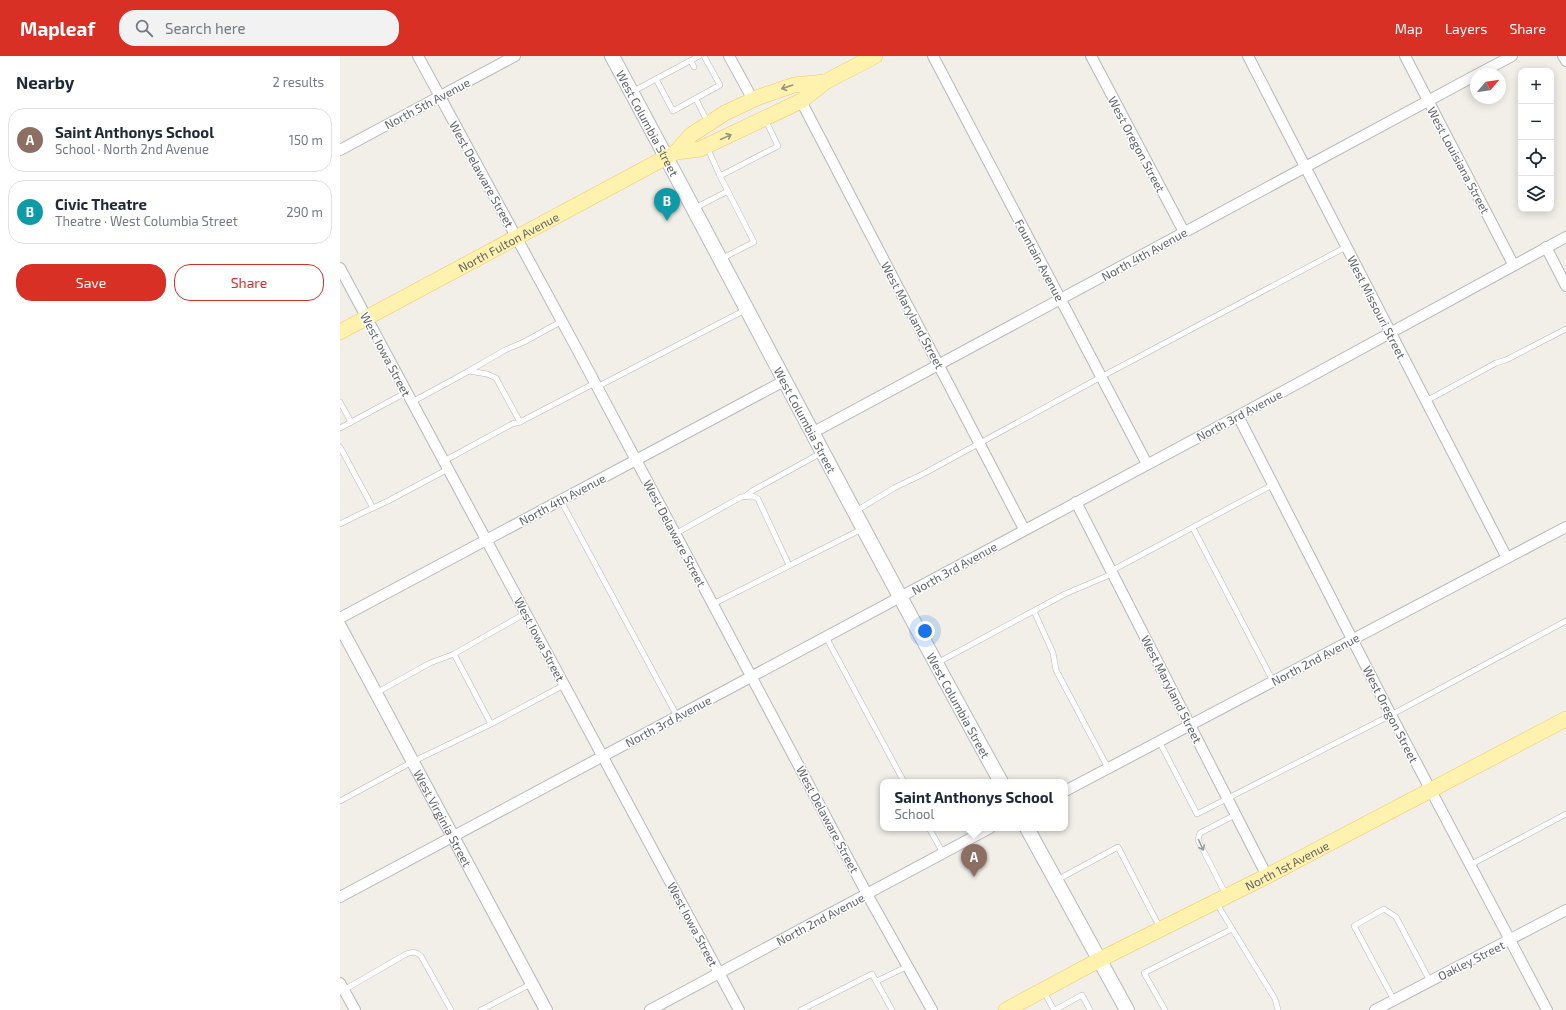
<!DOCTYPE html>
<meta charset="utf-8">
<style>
:root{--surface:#fff;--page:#f2f2f3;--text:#1f2937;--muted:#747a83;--line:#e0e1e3;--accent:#d93025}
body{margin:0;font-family:"Exo 2",sans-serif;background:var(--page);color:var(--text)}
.controls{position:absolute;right:12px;top:12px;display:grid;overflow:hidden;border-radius:8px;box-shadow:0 2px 10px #0003}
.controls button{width:36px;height:36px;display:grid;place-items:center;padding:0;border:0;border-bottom:1px solid var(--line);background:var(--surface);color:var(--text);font:20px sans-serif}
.compass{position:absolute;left:1130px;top:12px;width:36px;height:36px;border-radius:50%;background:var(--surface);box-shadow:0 2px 10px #0003;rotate:61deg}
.you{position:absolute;left:585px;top:575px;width:14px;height:14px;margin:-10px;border:3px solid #fff;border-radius:50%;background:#1a73e8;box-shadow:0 0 0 6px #1a73e833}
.badge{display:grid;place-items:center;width:26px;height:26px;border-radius:50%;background:var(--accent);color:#fff;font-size:13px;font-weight:700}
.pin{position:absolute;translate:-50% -33px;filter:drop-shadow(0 1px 2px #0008)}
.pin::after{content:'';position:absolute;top:21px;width:14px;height:12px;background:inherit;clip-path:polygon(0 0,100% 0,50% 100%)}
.popup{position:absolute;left:540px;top:723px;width:188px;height:52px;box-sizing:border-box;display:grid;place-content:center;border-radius:8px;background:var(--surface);filter:drop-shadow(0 1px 3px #0005);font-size:13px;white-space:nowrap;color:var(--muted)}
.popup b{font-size:15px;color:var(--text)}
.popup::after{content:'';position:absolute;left:50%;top:100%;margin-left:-8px;border:8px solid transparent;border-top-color:var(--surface)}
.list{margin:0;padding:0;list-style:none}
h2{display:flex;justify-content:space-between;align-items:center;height:52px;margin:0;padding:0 16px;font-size:17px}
h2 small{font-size:13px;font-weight:400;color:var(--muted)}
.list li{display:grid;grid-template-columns:26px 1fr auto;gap:12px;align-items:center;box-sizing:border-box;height:64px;margin:0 8px 8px;padding:0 8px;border:1px solid var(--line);border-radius:16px}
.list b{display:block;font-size:15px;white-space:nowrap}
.list p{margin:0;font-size:13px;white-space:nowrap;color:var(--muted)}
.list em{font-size:13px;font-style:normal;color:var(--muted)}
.actions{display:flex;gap:8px;padding:12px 16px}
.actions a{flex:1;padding:9px 0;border:1px solid var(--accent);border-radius:16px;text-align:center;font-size:14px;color:var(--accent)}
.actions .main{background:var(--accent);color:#fff}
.icon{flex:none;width:22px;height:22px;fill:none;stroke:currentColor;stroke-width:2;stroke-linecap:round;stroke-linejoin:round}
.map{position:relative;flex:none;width:1226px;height:954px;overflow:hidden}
header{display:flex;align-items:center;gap:24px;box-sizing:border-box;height:56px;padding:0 20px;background:var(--accent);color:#fff}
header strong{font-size:19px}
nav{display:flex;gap:22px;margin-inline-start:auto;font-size:14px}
.search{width:280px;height:36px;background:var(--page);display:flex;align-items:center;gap:10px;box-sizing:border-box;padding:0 14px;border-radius:16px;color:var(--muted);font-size:15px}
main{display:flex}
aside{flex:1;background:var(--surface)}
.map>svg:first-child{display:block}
</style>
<header>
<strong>Mapleaf</strong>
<div class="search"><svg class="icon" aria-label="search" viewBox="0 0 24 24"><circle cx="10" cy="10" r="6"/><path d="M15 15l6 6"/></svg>Search here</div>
<nav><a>Map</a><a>Layers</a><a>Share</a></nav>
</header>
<main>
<aside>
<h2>Nearby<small>2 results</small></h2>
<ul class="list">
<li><span class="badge" style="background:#8d6e63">A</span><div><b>Saint Anthonys School</b><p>School · North 2nd Avenue</p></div><em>150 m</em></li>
<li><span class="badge" style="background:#0f9aa8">B</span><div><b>Civic Theatre</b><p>Theatre · West Columbia Street</p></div><em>290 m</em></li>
</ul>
<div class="actions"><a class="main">Save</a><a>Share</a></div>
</aside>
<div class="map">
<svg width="1226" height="954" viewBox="0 0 1226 954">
<rect width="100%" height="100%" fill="#f1efe8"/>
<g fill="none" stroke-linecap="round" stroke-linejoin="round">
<defs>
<g id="service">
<path d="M 351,5 L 354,11"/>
<path d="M 316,23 L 359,0"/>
<path d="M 292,36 L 316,23 L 333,55 L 380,29 L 364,0"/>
<path d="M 356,43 L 368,67"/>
<path d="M 367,91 L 380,120"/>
<path d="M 355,152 L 388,135"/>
<path d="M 381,203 L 414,186 L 380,120 L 438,90 L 425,63"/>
<path d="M 129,315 L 165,294 L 184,286 L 222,265"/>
<path d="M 257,331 L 405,254"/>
<path d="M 1086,345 L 1156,307 L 1166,304 L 1226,273"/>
<path d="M 0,346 L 11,366"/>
<path d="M 72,346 L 129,315 L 147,318 L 156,322 L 180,366"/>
<path d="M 0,372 L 67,336"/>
<path d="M 0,391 L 33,452"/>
<path d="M 104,405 L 172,368 L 180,366 L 255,327"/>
<path d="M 406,440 L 412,435 L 481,397"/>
<path d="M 220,443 L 337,660"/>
<path d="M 516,455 L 554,432 L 583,418 L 761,321 L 1006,191"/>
<path d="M 0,468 L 20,458 L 48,445 L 108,413"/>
<path d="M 853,472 L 933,625"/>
<path d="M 335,478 L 401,441 L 413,440 L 418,443 L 449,509"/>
<path d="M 771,515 L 934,428"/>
<path d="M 373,548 L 522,473"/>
<path d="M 694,555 L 713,597 L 716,614 L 768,712"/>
<path d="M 486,581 L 564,726"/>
<path d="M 114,598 L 151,668"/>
<path d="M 597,607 L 725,538 L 772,518"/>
<path d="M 36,637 L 90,607 L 114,598 L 186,557"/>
<path d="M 819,685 L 857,758 L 1051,659 L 1226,565"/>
<path d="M 0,745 L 72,706 L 151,668 L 224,629"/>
<path d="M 589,772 L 603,797"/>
<path d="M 1130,809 L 1226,758"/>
<path d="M 717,824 L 778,791 L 820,872"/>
<path d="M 886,839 L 858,784 L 860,777 L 895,759"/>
<path d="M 877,848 L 935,943 L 938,954"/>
<path d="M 537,925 L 568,910"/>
<path d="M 4,934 L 66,898 C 73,896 76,895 81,900 L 111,954"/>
<path d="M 704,936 L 714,954"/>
<path d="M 1054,944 L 1014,870 L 1044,853 L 1056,861 L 1090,925"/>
<path d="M 141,954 L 191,928"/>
<path d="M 461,954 L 532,918 L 552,954"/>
<path d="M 715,954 L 742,939 L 750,954"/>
<path d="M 825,954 L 804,917 L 892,873"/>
</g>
<g id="minor">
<path d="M 78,0 L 238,295 L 527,838 L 592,954"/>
<path d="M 389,0 L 413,44"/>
<path d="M 593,0 L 807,408"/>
<path d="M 751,0 L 844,176"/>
<path d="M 908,0 L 1167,502"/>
<path d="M 1065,0 L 1173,208"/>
<path d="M 1223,0 L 1226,5"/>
<path d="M 1138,18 L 1172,0"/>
<path d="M 461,45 L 684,473"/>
<path d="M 0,94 L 175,0"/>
<path d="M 1206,191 L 1226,230"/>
<path d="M 0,212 L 399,954"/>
<path d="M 898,360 L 1051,659 L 1207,954"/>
<path d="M 472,377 L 1136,19"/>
<path d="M 736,446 L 927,820"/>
<path d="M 0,562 L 444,325"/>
<path d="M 725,735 L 1226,471"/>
<path d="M 0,841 L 898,360 L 1226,181"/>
<path d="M 0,927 L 15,954"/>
<path d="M 310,954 L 650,772"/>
<path d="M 1035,954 L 1226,854"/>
</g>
<g id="tertiary">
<path id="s1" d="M 0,570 L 206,954"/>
</g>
<g id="secondary">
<path id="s2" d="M 272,0 C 402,242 528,486 661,726"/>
<path d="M 687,772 L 787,954"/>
</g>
<g id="primary">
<path d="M 336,96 L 351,79 L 385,57 L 419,41 L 454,29 L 485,26"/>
<path id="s3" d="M 0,276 L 336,96 L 360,93 L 461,45 L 485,26 L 535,0"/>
<path id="s4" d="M 666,954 L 759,904 L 927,820 L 1226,663"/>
</g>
</defs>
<use href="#service" stroke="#b5b8bc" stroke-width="6"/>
<use href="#minor" stroke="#b5b8bc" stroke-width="12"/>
<use href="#tertiary" stroke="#b5b8bc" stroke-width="14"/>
<use href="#secondary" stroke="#b6babf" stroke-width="16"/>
<use href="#primary" stroke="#f2c960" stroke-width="16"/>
<use href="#service" stroke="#fff" stroke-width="5"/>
<use href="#minor" stroke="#fff" stroke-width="10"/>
<use href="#tertiary" stroke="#fff" stroke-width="12"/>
<use href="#secondary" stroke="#fff" stroke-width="14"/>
<use href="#primary" stroke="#fff2af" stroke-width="15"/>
</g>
<defs><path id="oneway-shaft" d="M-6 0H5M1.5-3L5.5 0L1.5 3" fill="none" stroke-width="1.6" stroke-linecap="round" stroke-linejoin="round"/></defs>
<g stroke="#979581">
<use href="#oneway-shaft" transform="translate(447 31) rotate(161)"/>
<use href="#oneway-shaft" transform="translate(386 81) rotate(-25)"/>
</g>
<use stroke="#979a9d" href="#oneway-shaft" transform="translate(861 789) rotate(65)"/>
<g text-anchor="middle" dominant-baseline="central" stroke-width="3" stroke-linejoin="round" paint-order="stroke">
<g font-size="12" fill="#5f6368" stroke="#fff">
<text transform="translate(87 47) rotate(-28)">North 5th Avenue</text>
<text stroke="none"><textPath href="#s2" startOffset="76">West Columbia Street</textPath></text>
<text transform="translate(797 88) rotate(62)">West Oregon Street</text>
<text transform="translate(1119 104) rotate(62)">West Louisiana Street</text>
<text transform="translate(142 118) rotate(61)">West Delaware Street</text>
<text stroke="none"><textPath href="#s3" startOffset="191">North Fulton Avenue</textPath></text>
<text transform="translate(804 198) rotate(-29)">North 4th Avenue</text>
<text transform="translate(700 204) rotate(62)">Fountain Avenue</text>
<text transform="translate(1037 251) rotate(63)">West Missouri Street</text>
<text transform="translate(573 259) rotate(62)">West Maryland Street</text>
<text transform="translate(46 298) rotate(62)">West Iowa Street</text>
<text transform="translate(899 359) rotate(-28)">North 3rd Avenue</text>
<text stroke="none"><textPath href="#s2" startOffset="412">West Columbia Street</textPath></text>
<text transform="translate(222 443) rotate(-28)">North 4th Avenue</text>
<text transform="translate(335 477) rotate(62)">West Delaware Street</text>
<text transform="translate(614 512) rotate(-29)">North 3rd Avenue</text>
<text transform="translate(200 583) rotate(62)">West Iowa Street</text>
<text transform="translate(975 603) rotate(-28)">North 2nd Avenue</text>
<text transform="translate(832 633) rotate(63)">West Maryland Street</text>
<text stroke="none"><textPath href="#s2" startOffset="736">West Columbia Street</textPath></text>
<text transform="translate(1051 658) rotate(63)">West Oregon Street</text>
<text transform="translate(328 665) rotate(-28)">North 3rd Avenue</text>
<text stroke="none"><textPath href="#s1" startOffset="218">West Virginia Street</textPath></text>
<text transform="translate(488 763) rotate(62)">West Delaware Street</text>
<text stroke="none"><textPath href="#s4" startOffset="316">North 1st Avenue</textPath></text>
<text transform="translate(480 863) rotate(-28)">North 2nd Avenue</text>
<text transform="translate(353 868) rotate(62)">West Iowa Street</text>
<text transform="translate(1131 904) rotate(-27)">Oakley Street</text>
</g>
</g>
</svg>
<div class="controls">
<button>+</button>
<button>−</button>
<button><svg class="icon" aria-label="locate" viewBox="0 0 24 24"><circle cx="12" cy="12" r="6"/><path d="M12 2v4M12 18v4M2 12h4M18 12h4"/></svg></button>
<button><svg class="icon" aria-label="layers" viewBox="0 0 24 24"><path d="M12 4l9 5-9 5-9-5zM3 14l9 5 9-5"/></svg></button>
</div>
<svg class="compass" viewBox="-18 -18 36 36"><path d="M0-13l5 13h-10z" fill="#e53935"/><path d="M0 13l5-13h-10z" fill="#747a83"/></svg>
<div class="you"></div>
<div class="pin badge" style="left:634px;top:821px;background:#8d6e63">A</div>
<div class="popup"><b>Saint Anthonys School</b>School</div>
<div class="pin badge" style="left:327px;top:165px;background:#0f9aa8">B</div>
</div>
</main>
